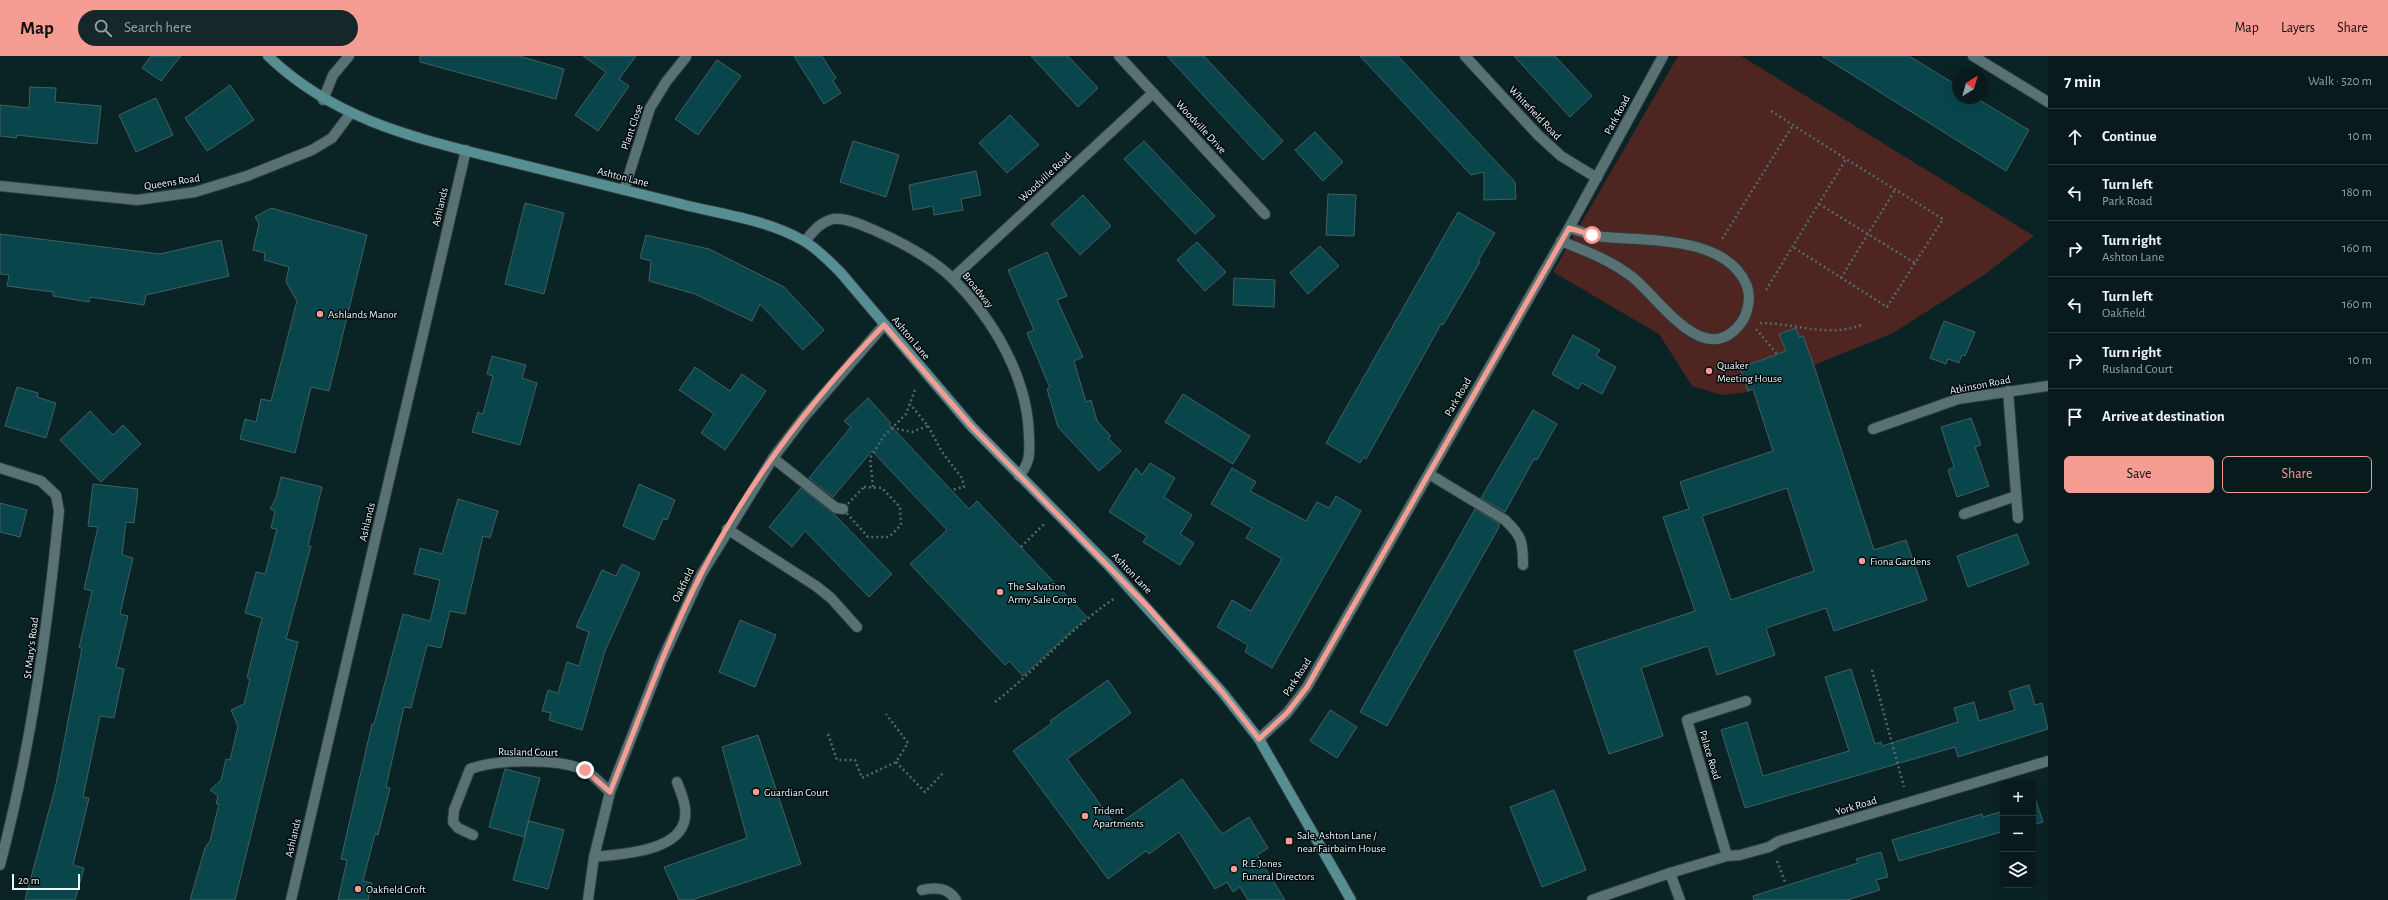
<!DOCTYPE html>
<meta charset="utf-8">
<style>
:root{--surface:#081a1c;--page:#162729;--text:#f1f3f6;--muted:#98a1a3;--line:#29383b;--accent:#f59c93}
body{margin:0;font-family:"Alegreya Sans",sans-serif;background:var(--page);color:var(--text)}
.controls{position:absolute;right:12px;bottom:12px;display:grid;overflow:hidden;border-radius:6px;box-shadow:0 4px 16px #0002}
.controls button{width:36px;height:36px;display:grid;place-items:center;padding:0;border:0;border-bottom:1px solid var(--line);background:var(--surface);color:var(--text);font:20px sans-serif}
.compass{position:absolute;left:1952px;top:12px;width:36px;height:36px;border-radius:50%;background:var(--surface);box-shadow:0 4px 16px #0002;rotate:37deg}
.scale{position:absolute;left:12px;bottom:10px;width:68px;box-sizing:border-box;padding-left:4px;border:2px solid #e8f7f8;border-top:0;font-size:11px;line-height:14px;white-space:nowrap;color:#e8f7f8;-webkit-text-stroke:3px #030a0b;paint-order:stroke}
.stop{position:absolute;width:12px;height:12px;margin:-9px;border:3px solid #f59c93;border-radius:50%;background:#fff}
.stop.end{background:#f59c93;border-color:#fff;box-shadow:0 1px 4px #0008}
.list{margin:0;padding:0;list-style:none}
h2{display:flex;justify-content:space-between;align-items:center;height:52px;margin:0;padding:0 16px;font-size:17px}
h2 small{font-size:13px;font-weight:400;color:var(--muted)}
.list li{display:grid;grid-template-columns:26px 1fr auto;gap:12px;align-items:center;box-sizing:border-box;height:56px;padding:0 16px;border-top:1px solid var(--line)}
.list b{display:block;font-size:15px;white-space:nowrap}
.list p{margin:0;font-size:13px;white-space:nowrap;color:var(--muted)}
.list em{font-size:13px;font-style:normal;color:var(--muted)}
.actions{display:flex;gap:8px;padding:12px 16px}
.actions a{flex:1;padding:9px 0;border:1px solid var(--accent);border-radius:6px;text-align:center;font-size:14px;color:var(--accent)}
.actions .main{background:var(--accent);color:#111}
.icon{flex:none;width:22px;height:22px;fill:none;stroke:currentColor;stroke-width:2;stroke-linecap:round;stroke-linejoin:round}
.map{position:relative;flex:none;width:2048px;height:844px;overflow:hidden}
header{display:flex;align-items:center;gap:24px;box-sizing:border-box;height:56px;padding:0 20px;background:var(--accent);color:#111}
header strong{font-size:19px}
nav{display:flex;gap:22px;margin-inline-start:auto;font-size:14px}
.search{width:280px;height:36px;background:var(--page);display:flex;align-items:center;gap:10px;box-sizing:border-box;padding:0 14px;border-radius:22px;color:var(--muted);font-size:15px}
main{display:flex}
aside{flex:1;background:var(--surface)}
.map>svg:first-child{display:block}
</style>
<header>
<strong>Map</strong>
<div class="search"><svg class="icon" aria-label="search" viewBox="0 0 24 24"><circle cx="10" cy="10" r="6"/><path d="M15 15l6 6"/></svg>Search here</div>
<nav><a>Map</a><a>Layers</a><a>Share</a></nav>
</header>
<main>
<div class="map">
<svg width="2048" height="844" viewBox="0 0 2048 844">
<rect width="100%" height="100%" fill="#0a2325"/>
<path fill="#4f2522" d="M 1678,0 L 1741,0 L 2034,180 L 1984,219 L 1893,277 L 1748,336 L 1721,339 L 1692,330 L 1659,278 L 1553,216 Z"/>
<g fill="#08464b" stroke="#455f61" fill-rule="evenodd">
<path d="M 151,0 L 181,0 L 161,25 L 142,12 Z"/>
<path d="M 420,0 L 519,0 L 564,13 L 556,43 L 420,6 Z"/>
<path d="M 583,0 L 636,0 L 619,23 L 629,30 L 598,75 L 575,59 L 606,16 Z"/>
<path d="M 794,0 L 822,0 L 836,22 L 833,25 L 841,37 L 824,48 Z"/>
<path d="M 1031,0 L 1068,0 L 1098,32 L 1078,51 Z"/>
<path d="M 1167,0 L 1204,0 L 1283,85 L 1263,104 Z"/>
<path d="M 1360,0 L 1398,0 L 1515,126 L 1516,143 L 1484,144 L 1484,116 L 1471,119 Z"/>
<path d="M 1514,0 L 1555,0 L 1592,40 L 1570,61 Z"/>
<path d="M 1822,0 L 1909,0 L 1958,30 L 1958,42 L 1976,42 L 2029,74 L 2006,115 Z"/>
<path d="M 717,4 L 741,20 L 698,79 L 675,63 Z"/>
<path d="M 230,29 L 254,64 L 207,95 L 185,62 Z"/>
<path d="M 30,31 L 56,32 L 55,46 L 101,50 L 97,88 L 17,79 L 16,82 L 0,80 L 0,49 L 29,52 Z"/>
<path d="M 156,42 L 173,79 L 136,96 L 119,59 Z"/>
<path d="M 1010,59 L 1039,89 L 1007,117 L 979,87 Z"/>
<path d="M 1315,76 L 1343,106 L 1323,125 L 1295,94 Z"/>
<path d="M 853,85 L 899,99 L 886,141 L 840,126 Z"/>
<path d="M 1144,85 L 1215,160 L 1195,178 L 1124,103 Z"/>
<path d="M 976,115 L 981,139 L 961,143 L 963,154 L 934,159 L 933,150 L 913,154 L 909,129 Z"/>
<path d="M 1328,138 L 1356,139 L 1354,180 L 1326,179 Z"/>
<path d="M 1083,139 L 1111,170 L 1080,199 L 1051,168 Z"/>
<path d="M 525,147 L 564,157 L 544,238 L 505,228 Z"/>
<path d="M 271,152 L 367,179 L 329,335 L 311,331 L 295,397 L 240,383 L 245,363 L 256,366 L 261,343 L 271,345 L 297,245 L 286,226 L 289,211 L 264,204 L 265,197 L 253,194 L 259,168 L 255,161 Z"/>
<path d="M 1458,156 L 1495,177 L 1478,205 L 1480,206 L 1443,269 L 1441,268 L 1366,403 L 1364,401 L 1360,407 L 1326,387 Z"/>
<path d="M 0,178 L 160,198 L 221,184 L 229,220 L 146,239 L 144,249 L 90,241 L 89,246 L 53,240 L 53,236 L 7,230 L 9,219 L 0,218 Z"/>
<path d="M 646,179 L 709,193 L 784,231 L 824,274 L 803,294 L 760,248 L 752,265 L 695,238 L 649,225 L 651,205 L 640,202 Z"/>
<path d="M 1197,186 L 1226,216 L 1205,235 L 1177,204 Z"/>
<path d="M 1320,190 L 1339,210 L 1308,238 L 1290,217 Z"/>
<path d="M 1047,196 L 1067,240 L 1057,244 L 1083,301 L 1074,305 L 1086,346 L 1091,344 L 1097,365 L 1111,380 L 1108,382 L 1121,395 L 1099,415 L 1058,371 L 1047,333 L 1050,332 L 1027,277 L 1034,274 L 1008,214 Z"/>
<path d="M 1234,222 L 1275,224 L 1274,251 L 1233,249 Z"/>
<path d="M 1944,265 L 1975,276 L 1965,300 L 1962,299 L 1959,307 L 1948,303 L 1946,308 L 1930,302 Z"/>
<path d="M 1796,272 L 1799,281 L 1803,280 L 1814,310 L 1874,494 L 1906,484 L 1927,544 L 1834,575 L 1826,552 L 1766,572 L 1775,599 L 1717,619 L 1708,590 L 1641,612 L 1663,680 L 1609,698 L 1574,595 L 1695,555 L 1663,461 L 1689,453 L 1680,426 L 1773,395 L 1753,333 L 1748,335 L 1740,312 L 1786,295 L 1779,278 ZM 1787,432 L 1814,515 L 1731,544 L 1702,460 Z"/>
<path d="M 1573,279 L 1600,294 L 1596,300 L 1616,311 L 1602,338 L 1582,327 L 1578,333 L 1552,318 Z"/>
<path d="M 492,300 L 526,309 L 522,322 L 537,327 L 520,389 L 472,376 L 478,356 L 483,358 L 493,320 L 487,318 Z"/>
<path d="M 695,311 L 730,335 L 742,318 L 766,335 L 725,394 L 701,377 L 714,358 L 679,334 Z"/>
<path d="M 17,331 L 38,337 L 37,341 L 56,347 L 46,382 L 5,370 Z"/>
<path d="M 1183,338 L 1250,380 L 1233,408 L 1165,366 Z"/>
<path d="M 868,342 L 891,367 L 889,368 L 969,453 L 977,445 L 1087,561 L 1023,620 L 1009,605 L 1005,609 L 910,508 L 947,474 L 872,395 L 833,441 L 809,422 L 851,371 L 844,365 Z"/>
<path d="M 1533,354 L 1557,368 L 1537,404 L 1534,403 L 1505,456 L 1481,442 Z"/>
<path d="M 90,355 L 113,379 L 123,369 L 141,388 L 101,426 L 60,384 Z"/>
<path d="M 1971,362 L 1981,389 L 1975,391 L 1989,430 L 1957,441 L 1948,414 L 1954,411 L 1941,371 Z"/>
<path d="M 1150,407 L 1175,422 L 1164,441 L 1192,459 L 1180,478 L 1194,487 L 1180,509 L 1143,486 L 1147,480 L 1109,456 L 1136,412 L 1142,419 Z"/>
<path d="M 1232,412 L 1256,426 L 1250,435 L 1306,465 L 1317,446 L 1329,452 L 1336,440 L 1361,455 L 1272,612 L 1245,596 L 1248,589 L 1217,571 L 1232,544 L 1251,555 L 1282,503 L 1246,482 L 1252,472 L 1211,448 Z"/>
<path d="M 281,421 L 322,431 L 308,490 L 311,490 L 286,583 L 298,586 L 235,844 L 190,844 L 205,792 L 210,785 L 219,748 L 216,748 L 218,740 L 210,734 L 221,724 L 226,703 L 230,704 L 238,670 L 231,654 L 244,648 L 250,623 L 247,622 L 262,562 L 245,557 L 256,516 L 265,518 L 277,473 L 271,472 L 275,455 L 270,453 L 276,442 Z"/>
<path d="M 93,428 L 138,433 L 134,467 L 126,466 L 122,499 L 133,502 L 120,558 L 128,560 L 116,611 L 124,613 L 114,662 L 100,660 L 83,741 L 89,742 L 73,809 L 84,812 L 75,844 L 25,844 L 56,728 L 82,592 L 79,592 L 92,535 L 84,533 L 98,471 L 88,470 Z"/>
<path d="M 639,428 L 675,444 L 667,464 L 663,463 L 654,484 L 623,470 Z"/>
<path d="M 801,432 L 834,458 L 892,518 L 869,541 L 805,475 L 792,491 L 769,471 Z"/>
<path d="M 458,443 L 498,455 L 490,482 L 483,480 L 465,558 L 450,555 L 441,592 L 427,589 L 411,652 L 404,651 L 386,731 L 390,732 L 378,779 L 375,778 L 363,825 L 372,827 L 368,844 L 338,844 L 347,804 L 341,803 L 372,668 L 374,668 L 403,558 L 430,565 L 440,524 L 414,518 L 420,492 L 442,498 Z"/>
<path d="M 0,447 L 27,454 L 20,481 L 0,476 Z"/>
<path d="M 1475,453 L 1499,468 L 1499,471 L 1387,670 L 1360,656 Z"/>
<path d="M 2017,478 L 2029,508 L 1968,531 L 1957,500 Z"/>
<path d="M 622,508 L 640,517 L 605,595 L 582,674 L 549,664 L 551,657 L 542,655 L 548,634 L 558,637 L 567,606 L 579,610 L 589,576 L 576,571 L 602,514 L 616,520 Z"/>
<path d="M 740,564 L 776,579 L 755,631 L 719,616 Z"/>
<path d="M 1851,613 L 1875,688 L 1881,686 L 1882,690 L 1958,666 L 1954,652 L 1974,646 L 1979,665 L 2015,654 L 2009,635 L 2029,629 L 2035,649 L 2042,647 L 2048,673 L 1958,701 L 1955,691 L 1745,752 L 1721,674 L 1747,666 L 1763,720 L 1849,695 L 1825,621 Z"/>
<path d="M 1108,624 L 1131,657 L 1067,703 L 1116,770 L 1182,723 L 1222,778 L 1249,761 L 1268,792 L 1257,799 L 1285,844 L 1248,844 L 1240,831 L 1233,836 L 1227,826 L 1215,833 L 1179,776 L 1149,798 L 1146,795 L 1108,823 L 1013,695 L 1052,667 L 1050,665 Z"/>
<path d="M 1330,654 L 1357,671 L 1337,702 L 1310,685 Z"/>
<path d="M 758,679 L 801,808 L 692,844 L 679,844 L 664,811 L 747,782 L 722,691 Z"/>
<path d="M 505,713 L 540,722 L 524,781 L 489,771 Z"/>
<path d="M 1554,734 L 1586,814 L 1542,831 L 1510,751 Z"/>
<path d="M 2036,745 L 2043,766 L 2033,769 L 2033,746 Z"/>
<path d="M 2003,755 L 2003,778 L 2001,776 L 1899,805 L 1892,784 L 1982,758 L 1983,761 Z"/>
<path d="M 529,765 L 564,774 L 548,833 L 513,824 Z"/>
<path d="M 1881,796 L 1888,821 L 1876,824 L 1880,834 L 1847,844 L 1754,844 L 1753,840 L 1858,807 L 1856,803 Z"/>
</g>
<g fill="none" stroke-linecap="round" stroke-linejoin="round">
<defs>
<g id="lane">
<path d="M 1561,185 C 1586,195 1610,204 1631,220 C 1658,240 1704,316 1741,267 C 1748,258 1751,241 1747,230 C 1727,180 1649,185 1604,181 C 1592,180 1580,175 1569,172"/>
<path d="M 1429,418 L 1505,464 C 1522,480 1523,486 1523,509"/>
<path d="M 727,473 L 816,530 L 831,542 L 857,571"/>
<path d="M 473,779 L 458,772 L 453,766 L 454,754 L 470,713 C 496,703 558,702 584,714 C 593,718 602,729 610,736"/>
<path d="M 594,801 C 621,798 680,796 685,762 C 687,750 681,737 677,726"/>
<path d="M 922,834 C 935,831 948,831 956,844"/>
</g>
<g id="street">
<path d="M 1119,0 L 1265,158"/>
<path d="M 1465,0 L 1538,79 L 1561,100 L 1597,122"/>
<path d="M 1973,0 L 2048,46"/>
<path d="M 323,44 L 333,19 L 349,0"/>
<path d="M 0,130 L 137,144 L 195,136 L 247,120 L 312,94 L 332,82 L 350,58"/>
<path d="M 624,134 L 650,52 L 666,26 L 686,1"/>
<path d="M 805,185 C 813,176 820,166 833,163 C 846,161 864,170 876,175 C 903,187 932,202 953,223 C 994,264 1028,322 1029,381 C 1030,397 1030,407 1019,420"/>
<path d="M 953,222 L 1153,37"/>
<path d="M 2008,335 L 2018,462"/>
<path d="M 1873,373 L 1958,343 L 2048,330"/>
<path d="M 773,402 L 836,452 L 843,453"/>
<path d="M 0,412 L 41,425 L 56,439 L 59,455 C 47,576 31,691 0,809"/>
<path d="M 1964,458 L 2016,440"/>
<path d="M 1259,683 L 1287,657 L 1307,631 L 1569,172 L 1663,0"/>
<path d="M 1727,800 L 1687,664 L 1746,645"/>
<path d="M 1670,817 L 1680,844"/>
<path d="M 291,844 L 466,94"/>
<path d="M 588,844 L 594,801 L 610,736 L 661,606 L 701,519 L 773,402 L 805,360 L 884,269"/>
<path d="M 1592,844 L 1670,817 L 1727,800 L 1740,799 L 1769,791 L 1779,785 L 2048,705"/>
</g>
<path id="secondary" d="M 268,0 C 338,67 421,83 511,106 C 568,120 625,134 681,148 C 723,159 766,163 804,185 C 818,193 830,206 841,217 L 972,371 L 1109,510 L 1223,637 L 1259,683 L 1351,844"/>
</defs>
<use href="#lane" stroke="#2e3b3d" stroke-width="12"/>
<use href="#street" stroke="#2e3b3d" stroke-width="12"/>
<use href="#secondary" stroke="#2e3b3d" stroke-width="12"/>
<g stroke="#53696a" stroke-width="2.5" stroke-dasharray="2 3" stroke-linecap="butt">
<path d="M 1771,55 L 1846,103"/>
<path d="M 1819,148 L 1915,207"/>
<path d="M 1722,183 L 1793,69"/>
<path d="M 1841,222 L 1895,134"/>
<path d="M 1766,234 L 1846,103 L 1943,163 L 1887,251 L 1793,191"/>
<path d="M 1760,267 C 1794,267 1829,282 1861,269"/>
<path d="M 1756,273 L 1777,298"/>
<path d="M 928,370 L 942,396 L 962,422 L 964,431 L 952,434"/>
<path d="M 892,372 L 912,376 L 928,370 L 910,348"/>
<path d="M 864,431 L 882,432 L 900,451 L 901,469 L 889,481 L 868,481 L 843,453 Z"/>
<path d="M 873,431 L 870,402 L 884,380 L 906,358 L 916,331"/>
<path d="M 1021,491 L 1044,468"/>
<path d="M 1872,614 L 1904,731"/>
<path d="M 995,646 C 1038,613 1070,572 1115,542"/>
<path d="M 828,678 L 837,704 L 855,704 L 862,722 L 896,706 L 908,687 L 886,658"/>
<path d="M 896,706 L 925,736 L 944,716"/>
<path d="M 1777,805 L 1785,826"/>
</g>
<use href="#lane" stroke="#587274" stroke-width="10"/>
<use href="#street" stroke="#587274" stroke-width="10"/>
<use href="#secondary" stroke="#568e93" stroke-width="10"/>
</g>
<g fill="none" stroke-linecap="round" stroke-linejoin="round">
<path stroke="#f59c93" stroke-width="5" d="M 585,714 L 610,736 C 639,664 665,589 700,520 C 747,428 812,343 884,269 L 972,371 L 1148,551 L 1223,637 L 1259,683 L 1287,657 L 1307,631 L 1569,172 L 1592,179"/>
</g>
<g fill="#f59c93" stroke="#030a0b" stroke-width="1.5">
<circle cx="320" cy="258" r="4"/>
<circle cx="1709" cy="315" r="4"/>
<circle cx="1862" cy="505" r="4"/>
<circle cx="1000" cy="536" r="4"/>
<circle cx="756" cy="736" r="4"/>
<circle cx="1085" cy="760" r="4"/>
<rect x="1285" y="781" width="8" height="8" rx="2"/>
<circle cx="1234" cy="813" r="4"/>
<circle cx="358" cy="833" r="4"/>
</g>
<g text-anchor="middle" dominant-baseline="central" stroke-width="3" stroke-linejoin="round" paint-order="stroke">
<g font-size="11" fill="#e8f7f8" stroke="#030a0b">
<text transform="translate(1535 57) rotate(46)">Whitefield Road</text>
<text transform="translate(1617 59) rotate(-62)">Park Road</text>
<text transform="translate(632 71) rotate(-71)">Plant Close</text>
<text transform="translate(1201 71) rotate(47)">Woodville Drive</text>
<text transform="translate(623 121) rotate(14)">Ashton Lane</text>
<text transform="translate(1045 121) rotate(-43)">Woodville Road</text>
<text transform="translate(172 126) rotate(-9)">Queens Road</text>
<text transform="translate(440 151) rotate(-77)">Ashlands</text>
<text transform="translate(978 234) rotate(51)">Broadway</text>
<text transform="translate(911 282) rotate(50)">Ashton Lane</text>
<text transform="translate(1980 329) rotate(-11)">Atkinson Road</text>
<text transform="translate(1458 341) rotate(-60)">Park Road</text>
<text transform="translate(367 466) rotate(-77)">Ashlands</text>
<text transform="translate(1132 517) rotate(46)">Ashton Lane</text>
<text transform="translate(683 529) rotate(-64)">Oakfield</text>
<text transform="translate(31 592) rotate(-83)">St Mary's Road</text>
<text transform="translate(1297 621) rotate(-57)">Park Road</text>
<text transform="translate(528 696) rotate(1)">Rusland Court</text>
<text transform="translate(1710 699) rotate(73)">Palace Road</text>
<text transform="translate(1856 750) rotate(-17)">York Road</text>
<text transform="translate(293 782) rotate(-77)">Ashlands</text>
</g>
<g font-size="11" fill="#e8f7f8" stroke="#030a0b" text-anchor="start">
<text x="328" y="258">Ashlands Manor</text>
<text x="1717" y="309">Quaker<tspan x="1717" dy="13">Meeting House</tspan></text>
<text x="1870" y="505">Fiona Gardens</text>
<text x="1008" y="530">The Salvation<tspan x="1008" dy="13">Army Sale Corps</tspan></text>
<text x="764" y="736">Guardian Court</text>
<text x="1093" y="754">Trident<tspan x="1093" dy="13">Apartments</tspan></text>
<text x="1297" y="779">Sale, Ashton Lane /<tspan x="1297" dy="13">near Fairbairn House</tspan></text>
<text x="1242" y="807">R.E.Jones<tspan x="1242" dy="13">Funeral Directors</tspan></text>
<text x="366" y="833">Oakfield Croft</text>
</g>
</g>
</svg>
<div class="controls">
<button>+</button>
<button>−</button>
<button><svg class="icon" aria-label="layers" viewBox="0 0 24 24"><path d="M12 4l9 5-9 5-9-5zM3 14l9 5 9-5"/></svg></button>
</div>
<svg class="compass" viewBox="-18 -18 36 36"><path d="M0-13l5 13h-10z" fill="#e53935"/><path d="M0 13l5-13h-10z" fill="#98a1a3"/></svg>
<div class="scale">20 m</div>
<div class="stop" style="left:1592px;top:179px"></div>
<div class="stop end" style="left:585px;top:714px"></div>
</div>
<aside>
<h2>7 min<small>Walk · 520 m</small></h2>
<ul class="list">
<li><svg class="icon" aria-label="ahead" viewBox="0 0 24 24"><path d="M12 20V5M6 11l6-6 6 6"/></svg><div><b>Continue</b></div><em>10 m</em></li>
<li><svg class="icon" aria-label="left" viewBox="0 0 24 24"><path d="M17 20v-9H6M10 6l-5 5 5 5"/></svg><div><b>Turn left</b><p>Park Road</p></div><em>180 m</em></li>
<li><svg class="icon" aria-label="right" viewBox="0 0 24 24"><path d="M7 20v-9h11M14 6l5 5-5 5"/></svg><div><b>Turn right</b><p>Ashton Lane</p></div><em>160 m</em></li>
<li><svg class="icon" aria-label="left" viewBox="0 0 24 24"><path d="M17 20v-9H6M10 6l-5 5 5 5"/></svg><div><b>Turn left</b><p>Oakfield</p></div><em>160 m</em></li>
<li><svg class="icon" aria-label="right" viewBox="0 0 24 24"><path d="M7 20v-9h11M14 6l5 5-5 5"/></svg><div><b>Turn right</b><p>Rusland Court</p></div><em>10 m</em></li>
<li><svg class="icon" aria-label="arrive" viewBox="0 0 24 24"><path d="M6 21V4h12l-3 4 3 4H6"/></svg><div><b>Arrive at destination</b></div></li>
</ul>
<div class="actions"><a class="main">Save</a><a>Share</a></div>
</aside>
</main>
